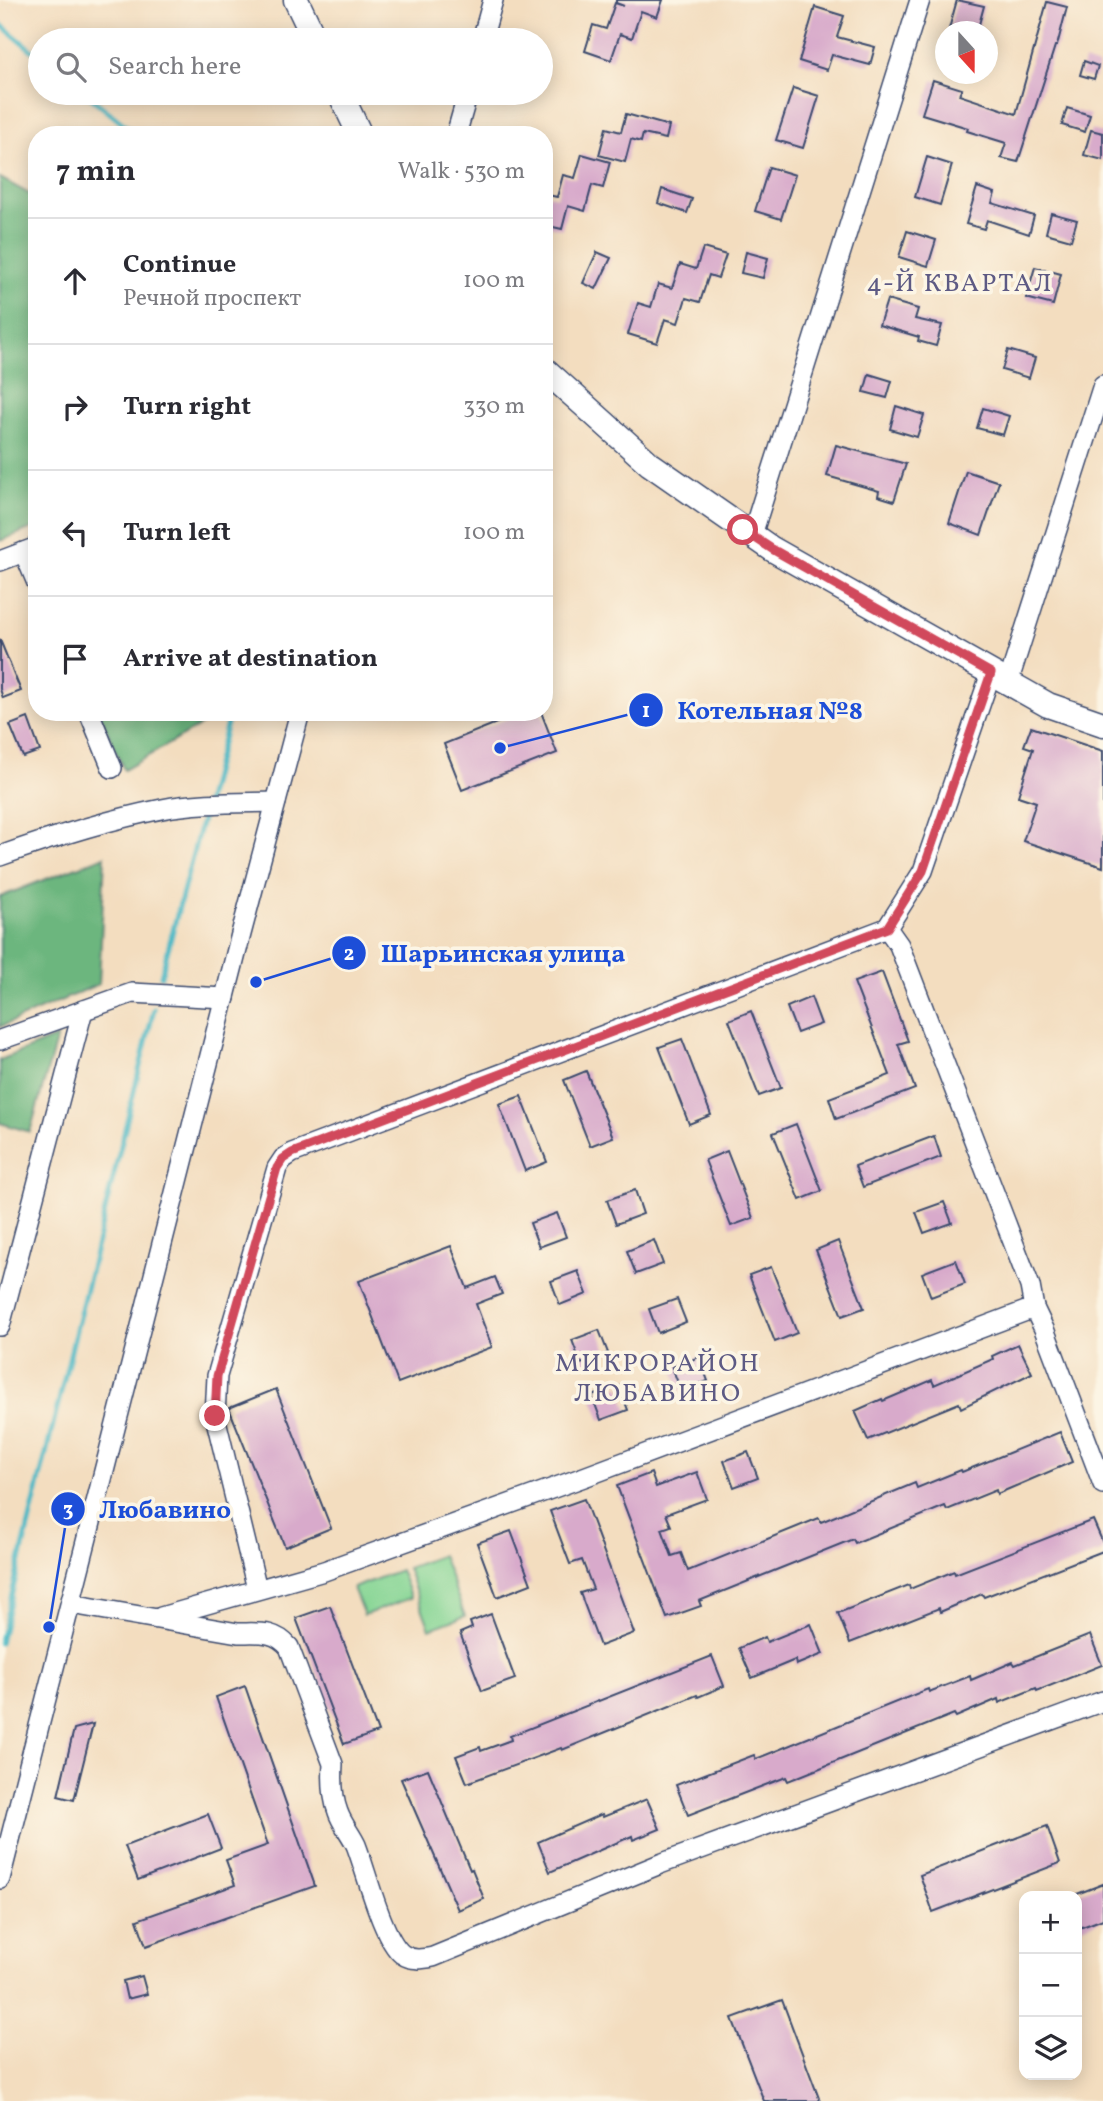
<!DOCTYPE html>
<meta charset="utf-8">
<style>
:root{--surface:#fff;--page:#f2f2f3;--text:#2b2b33;--muted:#7c7c81;--line:#e1e1e2}
body{margin:0;font-family:Vollkorn,serif;background:var(--page);color:var(--text)}
.controls{position:absolute;right:21px;bottom:21px;display:grid;overflow:hidden;border-radius:14px;box-shadow:0 4px 18px #0003}
.controls button{width:63px;height:63px;display:grid;place-items:center;padding:0;border:0;border-bottom:2px solid var(--line);background:var(--surface);color:var(--text);font:35px sans-serif}
.compass{position:absolute;left:935px;top:21px;width:63px;height:63px;border-radius:50%;background:var(--surface);box-shadow:0 4px 18px #0003;rotate:159deg}
.stop{position:absolute;width:21px;height:21px;margin:-16px;border:5px solid #d1495b;border-radius:50%;background:#fff}
.stop.end{background:#d1495b;border-color:#fff;box-shadow:0 2px 7px #0008}
.list{margin:0;padding:0;list-style:none}
h2{display:flex;justify-content:space-between;align-items:center;height:91px;margin:0;padding:0 28px;font-size:30px}
h2 small{font-size:23px;font-weight:400;color:var(--muted)}
.list li{display:grid;grid-template-columns:46px 1fr auto;gap:21px;align-items:center;box-sizing:border-box;height:126px;padding:0 28px;border-top:2px solid var(--line)}
.list b{display:block;font-size:26px;white-space:nowrap}
.list p{margin:0;font-size:23px;white-space:nowrap;color:var(--muted)}
.list em{font-size:23px;font-style:normal;color:var(--muted)}
.icon{flex:none;width:38px;height:38px;fill:none;stroke:currentColor;stroke-width:2;stroke-linecap:round;stroke-linejoin:round}
.map{position:relative;flex:none;width:1103px;height:2101px;overflow:hidden}
.search{position:absolute;background:var(--surface);box-shadow:0 4px 18px #0003;left:28px;top:28px;width:525px;height:77px;display:flex;align-items:center;gap:18px;box-sizing:border-box;padding:0 24px;border-radius:38px;color:var(--muted);font-size:26px}
.panel{position:absolute;background:var(--surface);box-shadow:0 4px 18px #0003;left:28px;top:126px;width:525px;height:595px;border-radius:28px}
.map>svg:first-child{display:block}
</style>
<div class="map">
<svg width="1103" height="2101" viewBox="0 0 1103 2101">
<rect width="100%" height="100%" fill="#fcf5e5"/>
<filter id="ink" filterUnits="userSpaceOnUse"><feTurbulence type="fractalNoise" baseFrequency=".0143" numOctaves="2"/><feDisplacementMap in="SourceGraphic" scale="14" xChannelSelector="R" yChannelSelector="G"/><feConvolveMatrix kernelMatrix="1 2 1 2 8 2 1 2 1" color-interpolation-filters="sRGB"/></filter>
<filter id="wash" filterUnits="userSpaceOnUse"><feTurbulence type="fractalNoise" baseFrequency=".00686" numOctaves="4" result="noise"/><feDisplacementMap in="SourceGraphic" scale="28" xChannelSelector="R" yChannelSelector="G"/><feGaussianBlur stdDeviation="1.57" result="paint"/><feColorMatrix in="noise" values="0 0 0 0 0 0 0 0 0 0 0 0 0 0 0 0 0 1.4 0 .05"/><feComposite in="paint" operator="in"/></filter>
<g filter="url(#wash)">
<rect width="100%" height="100%" fill="#f3ddbf"/>
<g fill="#86d594" stroke="#508279" stroke-width="2">
<path d="M 442,1555 L 465,1616 L 430,1629 L 407,1568 Z"/>
<path d="M 400,1570 L 411,1598 L 364,1615 L 353,1588 Z"/>
</g>
<g fill="#6cb67e" stroke="#44726e" stroke-width="2">
<path d="M 0,178 L 37,198 L 37,526 L 0,541 Z"/>
<path d="M 99,712 L 213,712 L 211,719 L 124,770 Z"/>
<path d="M 105,856 L 99,984 L 0,1027 L 0,897 Z"/>
<path d="M 57,1037 L 30,1132 L 0,1123 L 0,1060 Z"/>
</g>
<g fill="none" stroke-linecap="round" stroke-linejoin="round">
<g stroke="#4bb8c5" stroke-width="5">
<path d="M 0,24 L 40,57"/>
<path d="M 85,93 L 137,135"/>
<path d="M 161,976 L 230,712"/>
<path d="M 0,1643 L 154,1009"/>
</g>
</g>
<g id="blocks">
<g fill="#d8aacb">
<path d="M 616,0 L 663,0 L 657,17 L 641,11 L 632,38 L 620,34 L 611,60 L 585,51 L 593,25 L 606,29 L 615,3 L 624,6 L 616,3 Z"/>
<path d="M 957,0 L 984,6 L 977,32 L 949,29 Z"/>
<path d="M 1047,2 L 1067,7 L 1057,46 L 1055,46 L 1018,162 L 1001,158 L 1006,143 L 967,131 L 968,128 L 922,114 L 933,80 L 962,89 L 959,95 L 1016,114 Z"/>
<path d="M 815,7 L 844,16 L 837,37 L 875,47 L 870,65 L 832,55 L 827,70 L 799,61 Z"/>
<path d="M 1084,61 L 1098,66 L 1094,79 L 1080,75 Z"/>
<path d="M 793,88 L 819,96 L 803,148 L 776,140 Z"/>
<path d="M 1067,108 L 1090,115 L 1085,132 L 1062,125 Z"/>
<path d="M 626,114 L 669,126 L 666,139 L 643,134 L 641,142 L 631,139 L 625,162 L 599,155 L 606,128 L 621,132 Z"/>
<path d="M 1091,130 L 1103,133 L 1103,160 L 1084,155 Z"/>
<path d="M 582,154 L 610,162 L 603,188 L 592,185 L 585,211 L 568,206 L 562,229 L 544,225 L 544,194 L 557,197 L 563,175 L 575,178 Z"/>
<path d="M 927,157 L 952,165 L 940,205 L 915,197 Z"/>
<path d="M 769,167 L 795,175 L 781,219 L 755,211 Z"/>
<path d="M 977,187 L 995,193 L 992,203 L 1034,216 L 1029,234 L 987,220 L 984,229 L 966,224 Z"/>
<path d="M 662,189 L 692,199 L 687,213 L 658,203 Z"/>
<path d="M 1051,213 L 1077,220 L 1071,240 L 1046,233 Z"/>
<path d="M 907,231 L 936,240 L 928,266 L 899,257 Z"/>
<path d="M 703,248 L 726,255 L 718,278 L 709,275 L 700,302 L 686,298 L 678,323 L 665,319 L 657,343 L 628,334 L 638,303 L 651,307 L 658,284 L 672,288 L 680,264 L 696,269 Z"/>
<path d="M 597,252 L 611,258 L 596,289 L 583,283 Z"/>
<path d="M 746,252 L 768,258 L 763,278 L 741,273 Z"/>
<path d="M 1035,267 L 1061,274 L 1053,305 L 1026,298 Z"/>
<path d="M 887,300 L 918,309 L 915,319 L 942,325 L 936,346 L 918,341 L 919,337 L 879,325 Z"/>
<path d="M 1008,350 L 1035,358 L 1029,378 L 1002,370 Z"/>
<path d="M 869,374 L 892,381 L 887,398 L 864,392 Z"/>
<path d="M 896,406 L 924,415 L 917,437 L 890,429 Z"/>
<path d="M 983,408 L 1009,416 L 1003,435 L 977,428 Z"/>
<path d="M 836,445 L 906,464 L 894,501 L 878,496 L 879,491 L 827,476 Z"/>
<path d="M 966,471 L 999,482 L 981,535 L 949,523 Z"/>
<path d="M 0,640 L 21,691 L 3,698 L 0,689 Z"/>
<path d="M 524,712 L 541,712 L 557,753 L 462,790 L 444,744 Z"/>
<path d="M 28,718 L 40,751 L 23,757 L 10,725 Z"/>
<path d="M 1031,727 L 1103,751 L 1103,867 L 1023,841 L 1036,802 L 1018,796 L 1033,749 L 1024,746 Z"/>
<path d="M 882,972 L 908,1041 L 898,1044 L 915,1089 L 836,1119 L 829,1098 L 890,1075 L 854,982 Z"/>
<path d="M 811,997 L 821,1024 L 797,1033 L 787,1007 Z"/>
<path d="M 751,1011 L 781,1088 L 759,1096 L 729,1020 Z"/>
<path d="M 682,1039 L 711,1115 L 689,1124 L 659,1047 Z"/>
<path d="M 586,1071 L 613,1137 L 590,1146 L 564,1080 Z"/>
<path d="M 521,1096 L 547,1162 L 525,1171 L 499,1104 Z"/>
<path d="M 796,1124 L 822,1191 L 800,1200 L 773,1133 Z"/>
<path d="M 934,1136 L 941,1157 L 863,1187 L 855,1166 Z"/>
<path d="M 727,1151 L 753,1218 L 731,1226 L 705,1160 Z"/>
<path d="M 635,1190 L 643,1214 L 616,1224 L 607,1200 Z"/>
<path d="M 944,1202 L 952,1223 L 924,1233 L 916,1212 Z"/>
<path d="M 557,1213 L 566,1237 L 539,1247 L 530,1223 Z"/>
<path d="M 654,1240 L 663,1264 L 636,1274 L 627,1251 Z"/>
<path d="M 838,1241 L 864,1308 L 842,1316 L 816,1250 Z"/>
<path d="M 451,1246 L 467,1288 L 495,1277 L 502,1294 L 476,1304 L 492,1347 L 398,1383 L 359,1281 Z"/>
<path d="M 956,1260 L 965,1284 L 931,1297 L 922,1273 Z"/>
<path d="M 771,1267 L 797,1333 L 775,1342 L 749,1275 Z"/>
<path d="M 578,1271 L 587,1294 L 560,1305 L 551,1281 Z"/>
<path d="M 677,1299 L 686,1322 L 658,1333 L 649,1309 Z"/>
<path d="M 599,1330 L 608,1353 L 581,1364 L 572,1340 Z"/>
<path d="M 1018,1344 L 1032,1373 L 961,1408 L 959,1403 L 868,1440 L 855,1411 L 882,1399 L 883,1401 L 932,1380 L 934,1385 L 993,1359 L 992,1356 Z"/>
<path d="M 699,1357 L 708,1381 L 681,1391 L 672,1367 Z"/>
<path d="M 619,1386 L 628,1410 L 601,1420 L 592,1396 Z"/>
<path d="M 276,1389 L 331,1528 L 285,1547 L 229,1408 Z"/>
<path d="M 1060,1432 L 1072,1462 L 997,1494 L 996,1490 L 947,1510 L 945,1506 L 855,1543 L 853,1539 L 699,1601 L 701,1606 L 667,1618 L 617,1486 L 651,1473 L 656,1487 L 697,1472 L 707,1499 L 666,1514 L 671,1526 L 662,1529 L 672,1556 L 681,1553 L 688,1571 L 819,1518 L 821,1522 L 915,1483 L 917,1488 L 961,1470 L 962,1472 Z"/>
<path d="M 748,1452 L 758,1478 L 734,1487 L 724,1461 Z"/>
<path d="M 584,1499 L 634,1633 L 600,1646 L 580,1593 L 593,1589 L 582,1560 L 570,1564 L 550,1511 Z"/>
<path d="M 1093,1520 L 1103,1543 L 1103,1551 L 984,1597 L 982,1594 L 940,1612 L 939,1608 L 850,1643 L 838,1613 L 909,1585 L 910,1589 L 954,1571 L 955,1574 Z"/>
<path d="M 511,1531 L 531,1584 L 497,1597 L 477,1543 Z"/>
<path d="M 330,1606 L 378,1732 L 344,1744 L 296,1618 Z"/>
<path d="M 491,1614 L 515,1679 L 482,1691 L 460,1633 L 472,1628 L 470,1622 Z"/>
<path d="M 811,1624 L 823,1654 L 796,1665 L 795,1660 L 752,1678 L 739,1648 L 765,1637 L 767,1642 Z"/>
<path d="M 1090,1635 L 1102,1665 L 1037,1691 L 1036,1688 L 999,1703 L 998,1699 L 956,1717 L 954,1714 L 788,1781 L 786,1777 L 688,1815 L 676,1785 L 754,1755 L 756,1759 L 928,1689 L 929,1692 L 970,1676 L 971,1680 L 1013,1662 L 1015,1665 Z"/>
<path d="M 712,1656 L 724,1686 L 698,1697 L 697,1695 L 562,1750 L 561,1748 L 467,1783 L 456,1756 L 480,1747 L 481,1751 L 511,1740 L 510,1736 Z"/>
<path d="M 245,1686 L 315,1886 L 146,1946 L 137,1920 L 235,1885 L 226,1860 L 268,1845 L 216,1697 Z"/>
<path d="M 93,1724 L 74,1800 L 58,1796 L 74,1729 Z"/>
<path d="M 428,1769 L 470,1870 L 472,1869 L 484,1899 L 458,1910 L 401,1779 Z"/>
<path d="M 647,1799 L 660,1829 L 633,1840 L 632,1836 L 550,1872 L 538,1842 L 602,1814 L 603,1817 Z"/>
<path d="M 208,1814 L 221,1848 L 138,1880 L 125,1846 Z"/>
<path d="M 1047,1826 L 1060,1863 L 933,1912 L 920,1875 Z"/>
<path d="M 1103,1884 L 1103,1919 L 1077,1929 L 1077,1894 Z"/>
<path d="M 142,1976 L 147,1994 L 127,1999 L 123,1981 Z"/>
<path d="M 782,2000 L 820,2101 L 764,2101 L 732,2018 Z"/>
</g>
</g>
</g>
<g filter="url(#ink)">
<use href="#blocks" fill-opacity="0" stroke="#3b496d" stroke-width="2"/>
<g fill="none" stroke-linecap="round" stroke-linejoin="round">
<defs>
<g id="minor">
<path d="M 482,40 L 493,0"/>
<path d="M 456,135 L 468,93"/>
<path d="M 752,535 L 920,0"/>
<path d="M 24,552 L 37,583"/>
<path d="M 0,561 L 37,547"/>
<path d="M 1008,683 L 1103,385"/>
<path d="M 89,712 L 112,768"/>
<path d="M 0,856 C 53,837 107,820 162,809 C 199,802 239,803 276,802"/>
<path d="M 887,928 L 923,871 L 991,673"/>
<path d="M 0,1040 L 132,993 L 225,998"/>
<path d="M 0,1326 L 83,1010"/>
<path d="M 257,1589 L 215,1416 L 217,1376 L 277,1168 L 283,1159 L 292,1153 L 887,928 L 899,945 L 1030,1286 L 1034,1308 L 1044,1329 L 1103,1484"/>
<path d="M 71,1604 L 238,1633 C 260,1633 274,1630 289,1647 L 333,1764 C 332,1780 332,1797 338,1812 C 342,1824 351,1834 356,1845 C 366,1870 382,1938 402,1954 C 412,1961 423,1959 433,1957 L 660,1864 L 1103,1701"/>
<path d="M 161,1617 L 324,1571 L 584,1477 L 1034,1308"/>
<path d="M 0,1879 L 241,934 L 300,712"/>
</g>
<g id="tertiary">
<path d="M 296,0 L 315,40"/>
<path d="M 340,93 L 360,135"/>
<path d="M 544,369 L 650,464 L 772,549 L 1048,705 L 1103,724"/>
</g>
</defs>
<use href="#minor" stroke="#3b496d" stroke-width="22"/>
<use href="#tertiary" stroke="#3b496d" stroke-width="27"/>
<use href="#minor" stroke="#fff" stroke-width="19"/>
<use href="#tertiary" stroke="#fff" stroke-width="24"/>
</g>
</g>
<g fill="none" stroke-linecap="round" stroke-linejoin="round" filter="url(#ink)">
<path stroke="#d1495b" stroke-width="9" d="M 215,1416 L 217,1376 L 277,1168 L 283,1159 L 292,1153 L 887,928 L 923,871 L 991,673 L 772,549 L 743,530"/>
</g>
<g text-anchor="middle" dominant-baseline="central" stroke-width="7" stroke-linejoin="round" paint-order="stroke">
<g font-size="26" letter-spacing="2" fill="#5d5a84" stroke="#fcf5e5">
<text x="960" y="284">4-Й КВАРТАЛ</text>
<text x="658" y="1364">МИКРОРАЙОН<tspan x="658" dy="30">ЛЮБАВИНО</tspan></text>
</g>
</g>
<path fill="none" stroke="#1d4ed8" stroke-width="2.5" d="M500 748L646 710M256 982L349 953M49 1627L68 1509"/>
<g fill="#1d4ed8" stroke="#fcf5e5" stroke-width="2.5">
<circle cx="500" cy="748" r="7"/>
<circle cx="256" cy="982" r="7"/>
<circle cx="49" cy="1627" r="7"/>
<circle cx="646" cy="710" r="18"/>
<circle cx="349" cy="953" r="18"/>
<circle cx="68" cy="1509" r="18"/>
</g>
<g font-size="21" text-anchor="middle" font-weight="bold" fill="#fff">
<text x="646" y="717">1</text>
<text x="349" y="960">2</text>
<text x="68" y="1516">3</text>
</g>
<g font-size="26" text-anchor="middle" font-weight="bold" fill="#1d4ed8" stroke="#fcf5e5" stroke-width="7" stroke-linejoin="round" paint-order="stroke">
<text x="770" y="719">Котельная №8</text>
<text x="503" y="962">Шарьинская улица</text>
<text x="165" y="1518">Любавино</text>
</g>
</svg>
<div class="controls">
<button>+</button>
<button>−</button>
<button><svg class="icon" aria-label="layers" viewBox="0 0 24 24"><path d="M12 4l9 5-9 5-9-5zM3 14l9 5 9-5"/></svg></button>
</div>
<svg class="compass" viewBox="-18 -18 36 36"><path d="M0-13l5 13h-10z" fill="#e53935"/><path d="M0 13l5-13h-10z" fill="#7c7c81"/></svg>
<div class="stop" style="left:743px;top:530px"></div>
<div class="stop end" style="left:215px;top:1416px"></div>
<div class="search"><svg class="icon" aria-label="search" viewBox="0 0 24 24"><circle cx="10" cy="10" r="6"/><path d="M15 15l6 6"/></svg>Search here</div>
<section class="panel">
<h2>7 min<small>Walk · 530 m</small></h2>
<ul class="list">
<li><svg class="icon" aria-label="ahead" viewBox="0 0 24 24"><path d="M12 20V5M6 11l6-6 6 6"/></svg><div><b>Continue</b><p>Речной проспект</p></div><em>100 m</em></li>
<li><svg class="icon" aria-label="right" viewBox="0 0 24 24"><path d="M7 20v-9h11M14 6l5 5-5 5"/></svg><div><b>Turn right</b></div><em>330 m</em></li>
<li><svg class="icon" aria-label="left" viewBox="0 0 24 24"><path d="M17 20v-9H6M10 6l-5 5 5 5"/></svg><div><b>Turn left</b></div><em>100 m</em></li>
<li><svg class="icon" aria-label="arrive" viewBox="0 0 24 24"><path d="M6 21V4h12l-3 4 3 4H6"/></svg><div><b>Arrive at destination</b></div></li>
</ul>
</section>
</div>
